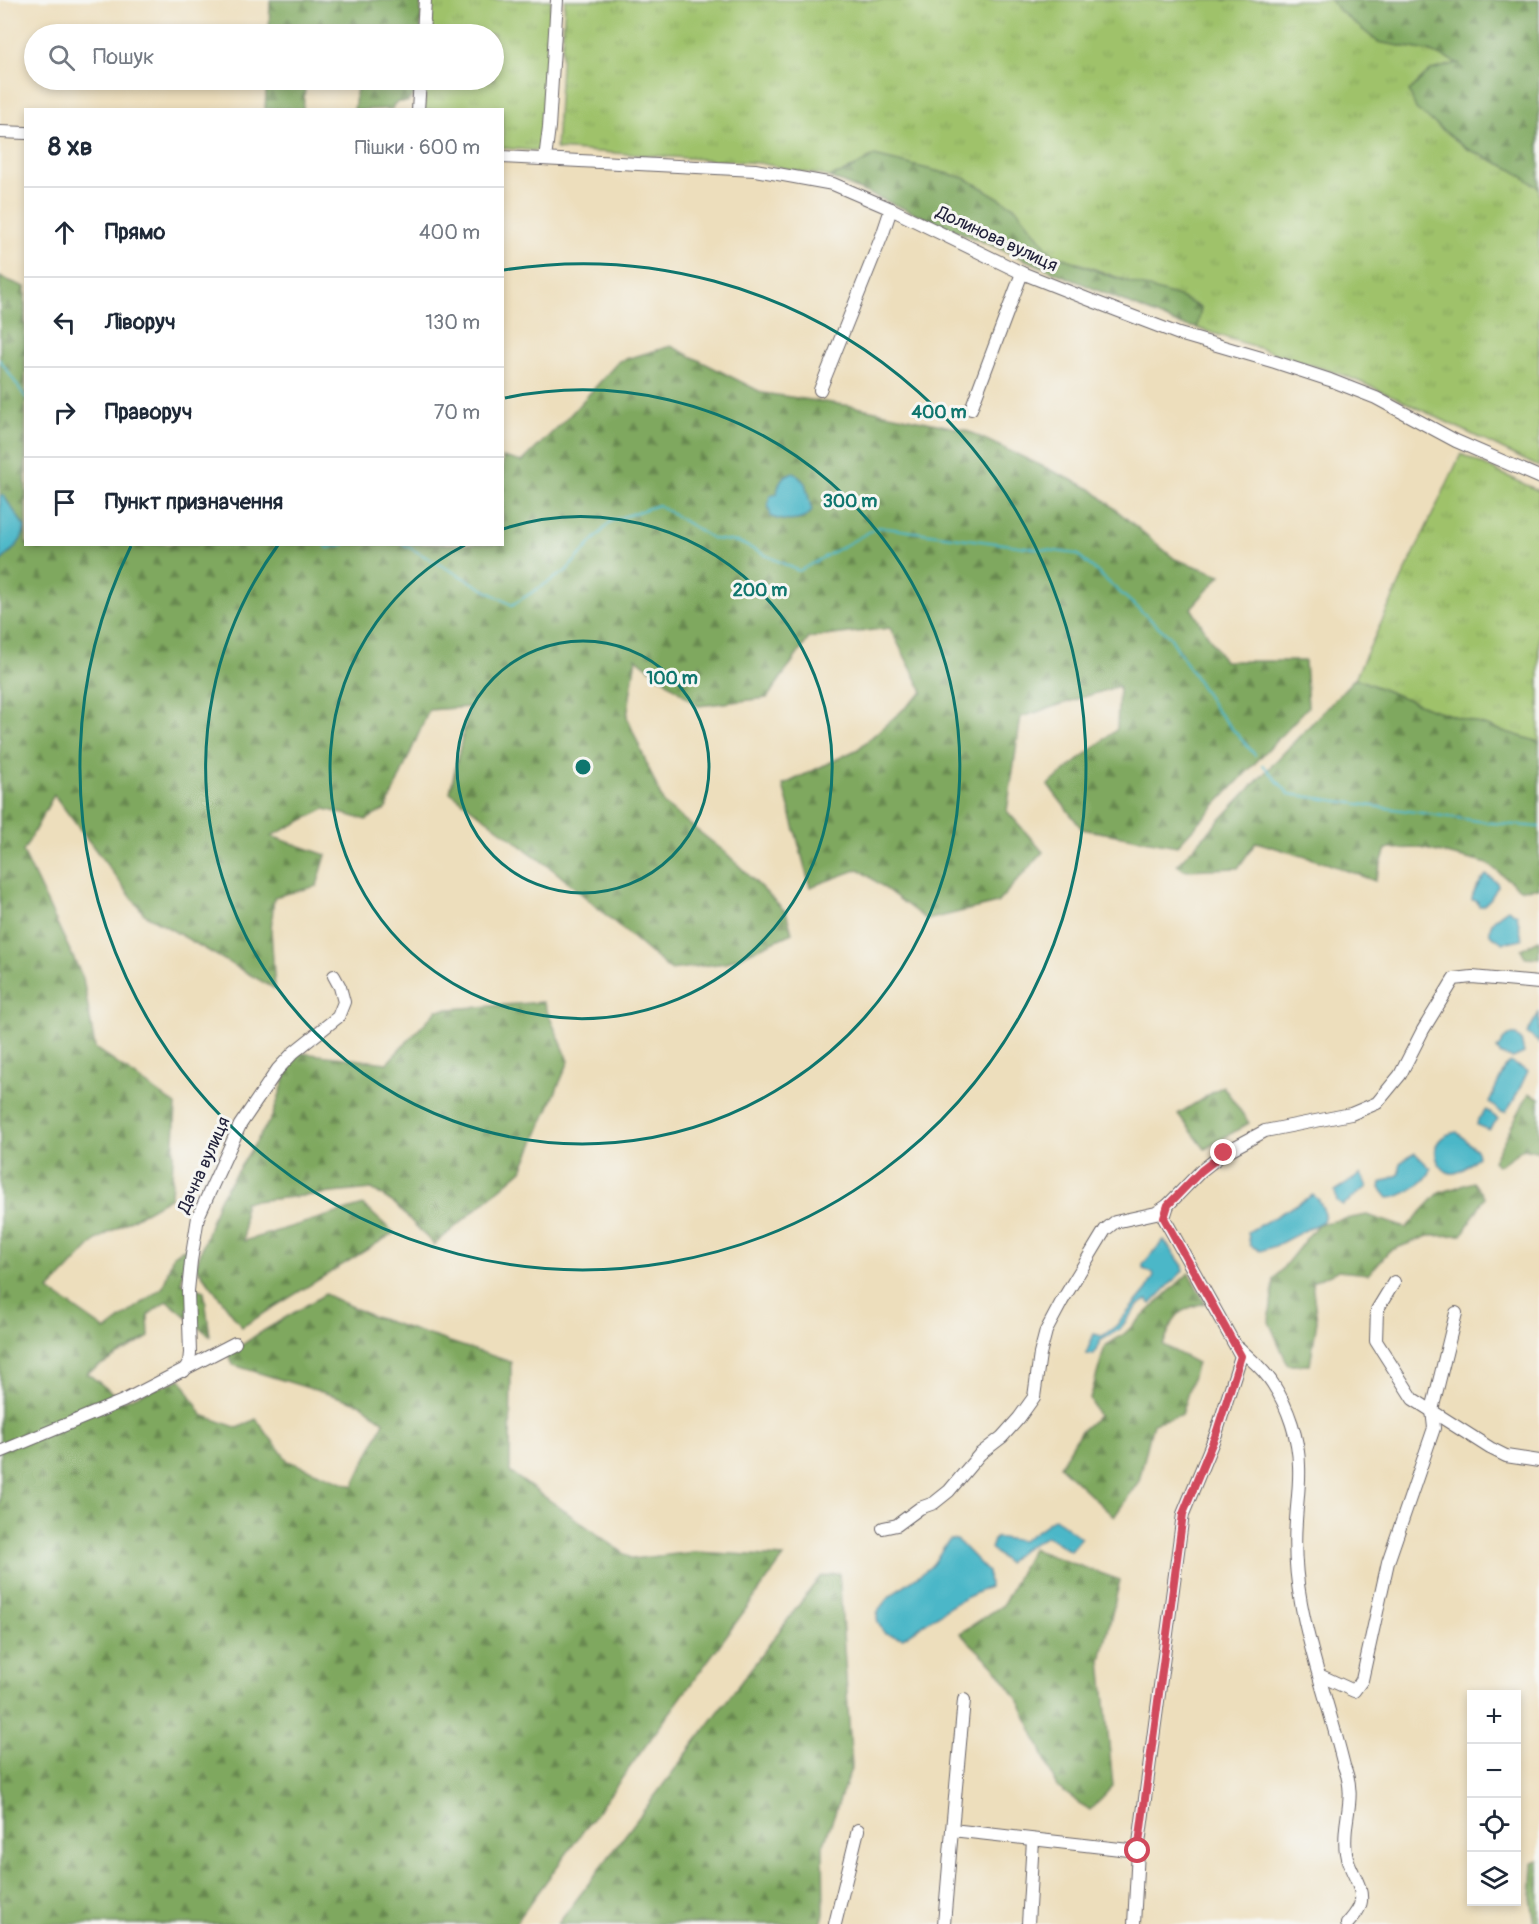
<!DOCTYPE html>
<html lang="uk">
<meta charset="utf-8">
<style>
:root{--surface:#fff;--page:#f2f2f3;--text:#1f2937;--muted:#747a83;--line:#e0e1e3}
body{margin:0;font-family:Pangolin,sans-serif;background:var(--page);color:var(--text)}
.controls{position:absolute;right:18px;bottom:18px;display:grid;overflow:hidden;border-radius:0px;box-shadow:0 3px 9px #0003}
.controls button{width:54px;height:54px;display:grid;place-items:center;padding:0;border:0;border-bottom:2px solid var(--line);background:var(--surface);color:var(--text);font:30px sans-serif}
.stop{position:absolute;width:18px;height:18px;margin:-14px;border:4px solid #d1495b;border-radius:50%;background:#fff}
.stop.end{background:#d1495b;border-color:#fff;box-shadow:0 2px 6px #0008}
.list{margin:0;padding:0;list-style:none}
h2{display:flex;justify-content:space-between;align-items:center;height:78px;margin:0;padding:0 24px;font-size:26px}
h2 small{font-size:20px;font-weight:400;color:var(--muted)}
.list li{display:grid;grid-template-columns:39px 1fr auto;gap:18px;align-items:center;box-sizing:border-box;height:90px;padding:0 24px;border-top:2px solid var(--line)}
.list b{display:block;font-size:22px;white-space:nowrap}
.list em{font-size:20px;font-style:normal;color:var(--muted)}
.icon{flex:none;width:33px;height:33px;fill:none;stroke:currentColor;stroke-width:2;stroke-linecap:round;stroke-linejoin:round}
.map{position:relative;flex:none;width:1539px;height:1924px;overflow:hidden}
.search{position:absolute;background:var(--surface);box-shadow:0 3px 9px #0003;left:24px;top:24px;width:480px;height:66px;display:flex;align-items:center;gap:15px;box-sizing:border-box;padding:0 21px;border-radius:33px;color:var(--muted);font-size:22px}
.panel{position:absolute;background:var(--surface);box-shadow:0 3px 9px #0003;left:24px;top:108px;width:480px;height:438px;border-radius:0px}
.map>svg:first-child{display:block}
</style>
<div class="map">
<svg width="1539" height="1924" viewBox="0 0 1539 1924">
<defs>
<pattern id="grass-tufts" width="24" height="20" patternUnits="userSpaceOnUse" patternTransform="scale(1.5)"><rect width="24" height="20" fill="#9fc26b"/><path d="M3 7l-1-3M5 7V3M7 7l1-3M15 17l-1-3M17 17v-4M19 17l1-3" fill="none" stroke="#89a65e"/></pattern>
<pattern id="forest-firs" width="22" height="20" patternUnits="userSpaceOnUse" patternTransform="scale(1.5)"><rect width="22" height="20" fill="#7fa85f"/><path d="M5 1l3.5 6h-7zM16 11l3.5 6h-7z" fill="#688850"/></pattern>
</defs>
<rect width="100%" height="100%" fill="#f6f6f2"/>
<filter id="ink" filterUnits="userSpaceOnUse"><feTurbulence type="fractalNoise" baseFrequency=".0167" numOctaves="2"/><feDisplacementMap in="SourceGraphic" scale="12" xChannelSelector="R" yChannelSelector="G"/><feConvolveMatrix kernelMatrix="1 2 1 2 8 2 1 2 1" color-interpolation-filters="sRGB"/></filter>
<filter id="wash" filterUnits="userSpaceOnUse"><feTurbulence type="fractalNoise" baseFrequency=".008" numOctaves="4" result="noise"/><feDisplacementMap in="SourceGraphic" scale="24" xChannelSelector="R" yChannelSelector="G"/><feGaussianBlur stdDeviation="1.35" result="paint"/><feColorMatrix in="noise" values="0 0 0 0 0 0 0 0 0 0 0 0 0 0 0 0 0 1.4 0 .05"/><feComposite in="paint" operator="in"/></filter>
<g filter="url(#wash)">
<rect width="100%" height="100%" fill="#eddebc"/>
<g fill="url(#grass-tufts)" stroke="#607253" stroke-width="1.5">
<path d="M 430,0 L 551,0 L 549,65 L 540,151 L 503,148 L 502,110 L 424,110 L 427,80 L 494,80 L 494,34 L 432,34 Z"/>
<path d="M 565,0 L 1330,0 L 1340,11 L 1378,42 L 1429,51 L 1459,63 L 1466,148 L 1513,170 L 1539,188 L 1539,467 L 1395,397 L 1346,376 L 1197,328 L 1201,308 L 1051,253 L 1016,208 L 965,178 L 874,156 L 845,172 L 829,177 L 759,163 L 556,149 Z"/>
<path d="M 1461,454 L 1539,491 L 1539,742 L 1431,709 L 1355,678 Z"/>
</g>
<g fill="url(#forest-firs)" stroke="#50654d" stroke-width="1.5">
<path d="M 270,0 L 421,0 L 421,34 L 269,34 Z"/>
<path d="M 1330,0 L 1539,0 L 1539,188 L 1513,170 L 1466,148 L 1416,109 L 1409,91 L 1431,70 L 1458,63 L 1429,51 L 1378,42 L 1340,11 Z"/>
<path d="M 267,80 L 306,80 L 303,109 L 265,109 Z"/>
<path d="M 358,80 L 416,80 L 414,95 L 407,102 L 398,102 L 394,104 L 392,109 L 354,110 Z"/>
<path d="M 874,156 L 965,178 L 1016,208 L 1051,253 L 1110,276 L 1182,298 L 1201,308 L 1197,328 L 1180,325 L 829,177 L 845,172 Z"/>
<path d="M 0,277 L 25,287 L 26,544 L 502,544 L 503,457 L 522,462 L 570,415 L 619,361 L 671,346 L 763,393 L 852,406 L 965,430 L 1091,489 L 1175,559 L 1221,575 L 1191,608 L 1224,661 L 1305,661 L 1308,707 L 1177,846 L 1082,829 L 1048,785 L 1117,729 L 1119,686 L 1021,717 L 1007,811 L 1043,852 L 997,903 L 927,920 L 859,869 L 810,887 L 783,785 L 858,749 L 923,692 L 890,628 L 809,638 L 767,698 L 698,706 L 636,658 L 627,717 L 664,804 L 725,852 L 786,912 L 792,933 L 726,963 L 670,970 L 556,872 L 450,792 L 469,707 L 429,710 L 386,809 L 366,820 L 325,809 L 271,836 L 326,855 L 317,886 L 274,897 L 271,930 L 275,989 L 144,914 L 54,795 L 23,852 L 83,978 L 95,1048 L 176,1105 L 171,1197 L 96,1240 L 49,1290 L 106,1330 L 163,1287 L 173,1255 L 188,1247 L 181,1283 L 204,1291 L 210,1336 L 167,1301 L 148,1315 L 149,1337 L 87,1373 L 123,1401 L 181,1379 L 202,1415 L 238,1428 L 256,1419 L 288,1461 L 353,1486 L 384,1422 L 361,1404 L 233,1365 L 229,1354 L 258,1334 L 325,1294 L 371,1316 L 511,1362 L 510,1472 L 632,1559 L 695,1552 L 784,1557 L 515,1924 L 0,1924 Z"/>
<path d="M 1355,678 L 1431,709 L 1539,742 L 1539,888 L 1520,889 L 1488,864 L 1421,848 L 1386,849 L 1375,881 L 1329,864 L 1256,842 L 1238,868 L 1184,870 L 1177,865 Z"/>
<path d="M 1539,940 L 1539,958 L 1525,957 L 1521,949 Z"/>
<path d="M 543,1002 L 569,1061 L 522,1170 L 434,1245 L 395,1204 L 372,1189 L 244,1202 L 244,1241 L 363,1205 L 394,1233 L 242,1327 L 196,1266 L 218,1201 L 272,1117 L 294,1052 L 387,1063 L 437,1010 Z"/>
<path d="M 1223,1086 L 1249,1123 L 1205,1149 L 1178,1114 Z"/>
<path d="M 1529,1093 L 1539,1098 L 1539,1152 L 1524,1148 L 1498,1166 L 1493,1161 Z"/>
<path d="M 1473,1182 L 1485,1197 L 1462,1235 L 1428,1236 L 1389,1251 L 1369,1274 L 1337,1271 L 1312,1282 L 1317,1321 L 1310,1365 L 1288,1365 L 1269,1322 L 1274,1279 L 1318,1224 L 1367,1215 L 1406,1228 L 1439,1193 Z"/>
<path d="M 1189,1273 L 1205,1303 C 1174,1310 1174,1318 1163,1345 L 1197,1363 L 1181,1415 L 1153,1423 L 1139,1481 L 1114,1517 L 1060,1466 L 1080,1432 L 1098,1416 L 1090,1399 L 1105,1346 L 1124,1334 Z"/>
<path d="M 1032,1549 L 1120,1580 L 1101,1660 L 1113,1786 L 1090,1810 L 1057,1787 L 1021,1704 L 994,1666 L 960,1633 L 1003,1605 Z"/>
<path d="M 839,1573 L 852,1766 L 823,1846 L 824,1914 L 821,1924 L 558,1924 L 820,1577 Z"/>
<path d="M 1539,1860 L 1539,1924 L 1535,1924 L 1531,1898 L 1533,1862 Z"/>
</g>
<g fill="#4cb7c8" stroke="#376c82" stroke-width="1.5">
<path d="M 794,472 L 805,483 L 812,511 C 802,524 786,522 771,517 L 768,505 L 770,496 L 777,494 C 779,481 781,476 794,472 Z"/>
<path d="M 3,495 L 25,527 C 24,542 10,552 0,562 L 0,496 Z"/>
<path d="M 1486,875 L 1497,882 L 1498,886 L 1491,898 L 1483,906 L 1479,906 L 1477,901 L 1472,900 C 1472,893 1481,880 1486,875 Z"/>
<path d="M 1508,909 L 1517,915 L 1522,939 L 1503,943 L 1490,934 C 1488,922 1499,915 1508,909 Z"/>
<path d="M 1539,1013 L 1539,1043 L 1527,1033 Z"/>
<path d="M 1511,1035 L 1516,1035 L 1521,1040 L 1524,1053 L 1513,1058 L 1501,1055 L 1497,1049 L 1504,1039 Z"/>
<path d="M 1510,1062 L 1528,1071 L 1513,1102 L 1506,1112 L 1500,1112 L 1489,1102 L 1506,1066 Z"/>
<path d="M 1486,1110 L 1498,1119 L 1489,1130 L 1477,1125 L 1478,1119 Z"/>
<path d="M 1457,1132 L 1477,1151 L 1478,1156 C 1472,1162 1463,1172 1454,1173 C 1439,1176 1420,1137 1457,1132 Z"/>
<path d="M 1415,1153 L 1431,1169 C 1428,1182 1401,1198 1388,1198 L 1380,1188 L 1381,1183 L 1400,1174 L 1400,1163 Z"/>
<path d="M 1361,1174 L 1367,1187 L 1343,1205 L 1337,1201 L 1335,1191 Z"/>
<path d="M 1313,1195 L 1319,1200 L 1325,1214 L 1323,1221 L 1275,1246 L 1260,1251 L 1250,1245 L 1248,1232 Z"/>
<path d="M 1164,1240 L 1183,1266 L 1183,1271 L 1151,1304 L 1147,1300 L 1138,1305 L 1120,1329 L 1100,1341 L 1094,1355 L 1086,1354 L 1094,1334 L 1102,1336 L 1116,1326 L 1147,1289 L 1154,1276 L 1153,1273 L 1143,1269 L 1143,1264 Z"/>
<path d="M 1055,1518 L 1081,1538 L 1070,1551 L 1047,1536 L 1021,1550 L 1007,1563 L 991,1549 L 995,1537 L 1022,1541 Z"/>
<path d="M 950,1540 L 957,1540 L 988,1572 L 989,1587 L 959,1601 L 903,1638 L 885,1634 C 882,1629 877,1624 877,1617 C 877,1599 918,1578 931,1566 C 939,1558 941,1547 950,1540 Z"/>
</g>
<g fill="none" stroke-linecap="round" stroke-linejoin="round">
<g stroke="#4cb7c8" stroke-width="2">
<path d="M 0,360 L 26,398"/>
<path d="M 324,544 L 328,548 L 345,544"/>
<path d="M 403,544 L 512,605 L 566,571 L 611,521 L 658,505 L 713,539 L 738,542 L 799,571 L 878,527 L 1077,554 L 1170,637 L 1216,710 L 1255,755"/>
<path d="M 1263,765 L 1289,794 L 1492,823 L 1539,827"/>
</g>
</g>
</g>
<g filter="url(#ink)">
<g fill="none" stroke-linecap="round" stroke-linejoin="round">
<defs>
<g id="minor">
<path d="M 423,34 L 425,0"/>
<path d="M 418,110 L 420,80"/>
<path d="M 0,132 L 26,133"/>
<path d="M 502,157 L 755,170 L 833,184 L 891,209 L 1022,273 L 1090,300 L 1179,334 L 1275,362 L 1330,380 L 1376,398 L 1456,441 L 1539,477"/>
<path d="M 545,159 L 549,127 L 557,0"/>
<path d="M 820,390 L 883,233 L 891,209"/>
<path d="M 971,409 L 1022,273"/>
<path d="M 1394,1282 L 1377,1310 L 1376,1341 L 1413,1399 L 1490,1448 L 1506,1456 L 1539,1461"/>
<path d="M 1239,1348 C 1251,1360 1264,1369 1273,1384 C 1288,1407 1299,1439 1299,1466 C 1300,1484 1297,1502 1296,1521 C 1294,1548 1296,1576 1301,1603 C 1311,1658 1331,1712 1344,1766 C 1358,1800 1341,1821 1346,1853 C 1348,1869 1363,1884 1361,1901 C 1360,1910 1353,1917 1347,1924"/>
<path d="M 184,1371 L 189,1362 L 190,1353 L 188,1291 L 191,1261 L 198,1217 L 240,1125 L 278,1069 L 294,1052 L 338,1017 L 344,1002 L 340,987 L 334,976"/>
<path d="M 0,1452 L 123,1401 L 235,1343"/>
<path d="M 883,1528 L 897,1525 L 920,1508 L 934,1503 L 949,1491 L 980,1454 L 1002,1437 L 1019,1418 L 1034,1397 L 1040,1354 L 1046,1331 L 1062,1301 L 1105,1230 L 1115,1222 L 1156,1213 L 1168,1205"/>
<path d="M 1319,1675 L 1354,1691 L 1362,1680 L 1388,1562 L 1434,1428 L 1432,1410 L 1456,1313"/>
<path d="M 964,1700 L 952,1830 L 1138,1851"/>
<path d="M 835,1924 L 858,1830"/>
<path d="M 944,1924 L 952,1830"/>
<path d="M 1028,1924 L 1033,1840"/>
<path d="M 1134,1924 L 1138,1851 L 1183,1514 L 1216,1434 L 1241,1356 L 1164,1218 L 1168,1205 L 1201,1171 L 1224,1153 L 1265,1131 L 1351,1114 L 1377,1103 L 1400,1075 L 1423,1030 L 1454,979 L 1472,977 L 1539,983"/>
</g>
</defs>
<use href="#minor" stroke="#696468" stroke-width="14"/>
<use href="#minor" stroke="#fff" stroke-width="12"/>
</g>
</g>
<g fill="none" stroke-linecap="round" stroke-linejoin="round" filter="url(#ink)">
<path stroke="#d1495b" stroke-width="8" d="M 1138,1851 L 1183,1514 L 1216,1434 L 1241,1356 L 1164,1218 L 1168,1205 L 1201,1171 L 1224,1153"/>
</g>
<g fill="none" stroke="#0f766e" stroke-width="3">
<circle cx="583" cy="767" r="126"/>
<path d="M503 529A251 251 0 1 1 465 545"/>
<path d="M505 398A377 377 0 1 1 278 545"/>
<path d="M504 270A503 503 0 1 1 131 546"/>
</g>
<g text-anchor="middle" dominant-baseline="central" stroke-width="6" stroke-linejoin="round" paint-order="stroke">
<g font-size="18" fill="#22223b" stroke="#f6f6f2">
<text transform="translate(997 239) rotate(25)">Долинова вулиця</text>
<text transform="translate(204 1165) rotate(-66)">Дачна вулиця</text>
</g>
</g>
<circle cx="583" cy="767" r="9" fill="#0f766e" stroke="#f6f6f2" stroke-width="3"/>
<g font-size="18" text-anchor="middle" font-weight="bold" fill="#0f766e" stroke="#f6f6f2" stroke-width="6" stroke-linejoin="round" paint-order="stroke">
<text x="939" y="418">400 m</text>
<text x="850" y="507">300 m</text>
<text x="760" y="596">200 m</text>
<text x="672" y="684">100 m</text>
</g>
</svg>
<div class="controls">
<button>+</button>
<button>−</button>
<button><svg class="icon" aria-label="locate" viewBox="0 0 24 24"><circle cx="12" cy="12" r="6"/><path d="M12 2v4M12 18v4M2 12h4M18 12h4"/></svg></button>
<button><svg class="icon" aria-label="layers" viewBox="0 0 24 24"><path d="M12 4l9 5-9 5-9-5zM3 14l9 5 9-5"/></svg></button>
</div>
<div class="stop" style="left:1138px;top:1851px"></div>
<div class="stop end" style="left:1224px;top:1153px"></div>
<div class="search"><svg class="icon" aria-label="search" viewBox="0 0 24 24"><circle cx="10" cy="10" r="6"/><path d="M15 15l6 6"/></svg>Пошук</div>
<section class="panel">
<h2>8 хв<small>Пішки · 600 m</small></h2>
<ul class="list">
<li><svg class="icon" aria-label="ahead" viewBox="0 0 24 24"><path d="M12 20V5M6 11l6-6 6 6"/></svg><div><b>Прямо</b></div><em>400 m</em></li>
<li><svg class="icon" aria-label="left" viewBox="0 0 24 24"><path d="M17 20v-9H6M10 6l-5 5 5 5"/></svg><div><b>Ліворуч</b></div><em>130 m</em></li>
<li><svg class="icon" aria-label="right" viewBox="0 0 24 24"><path d="M7 20v-9h11M14 6l5 5-5 5"/></svg><div><b>Праворуч</b></div><em>70 m</em></li>
<li><svg class="icon" aria-label="arrive" viewBox="0 0 24 24"><path d="M6 21V4h12l-3 4 3 4H6"/></svg><div><b>Пункт призначення</b></div></li>
</ul>
</section>
</div>
